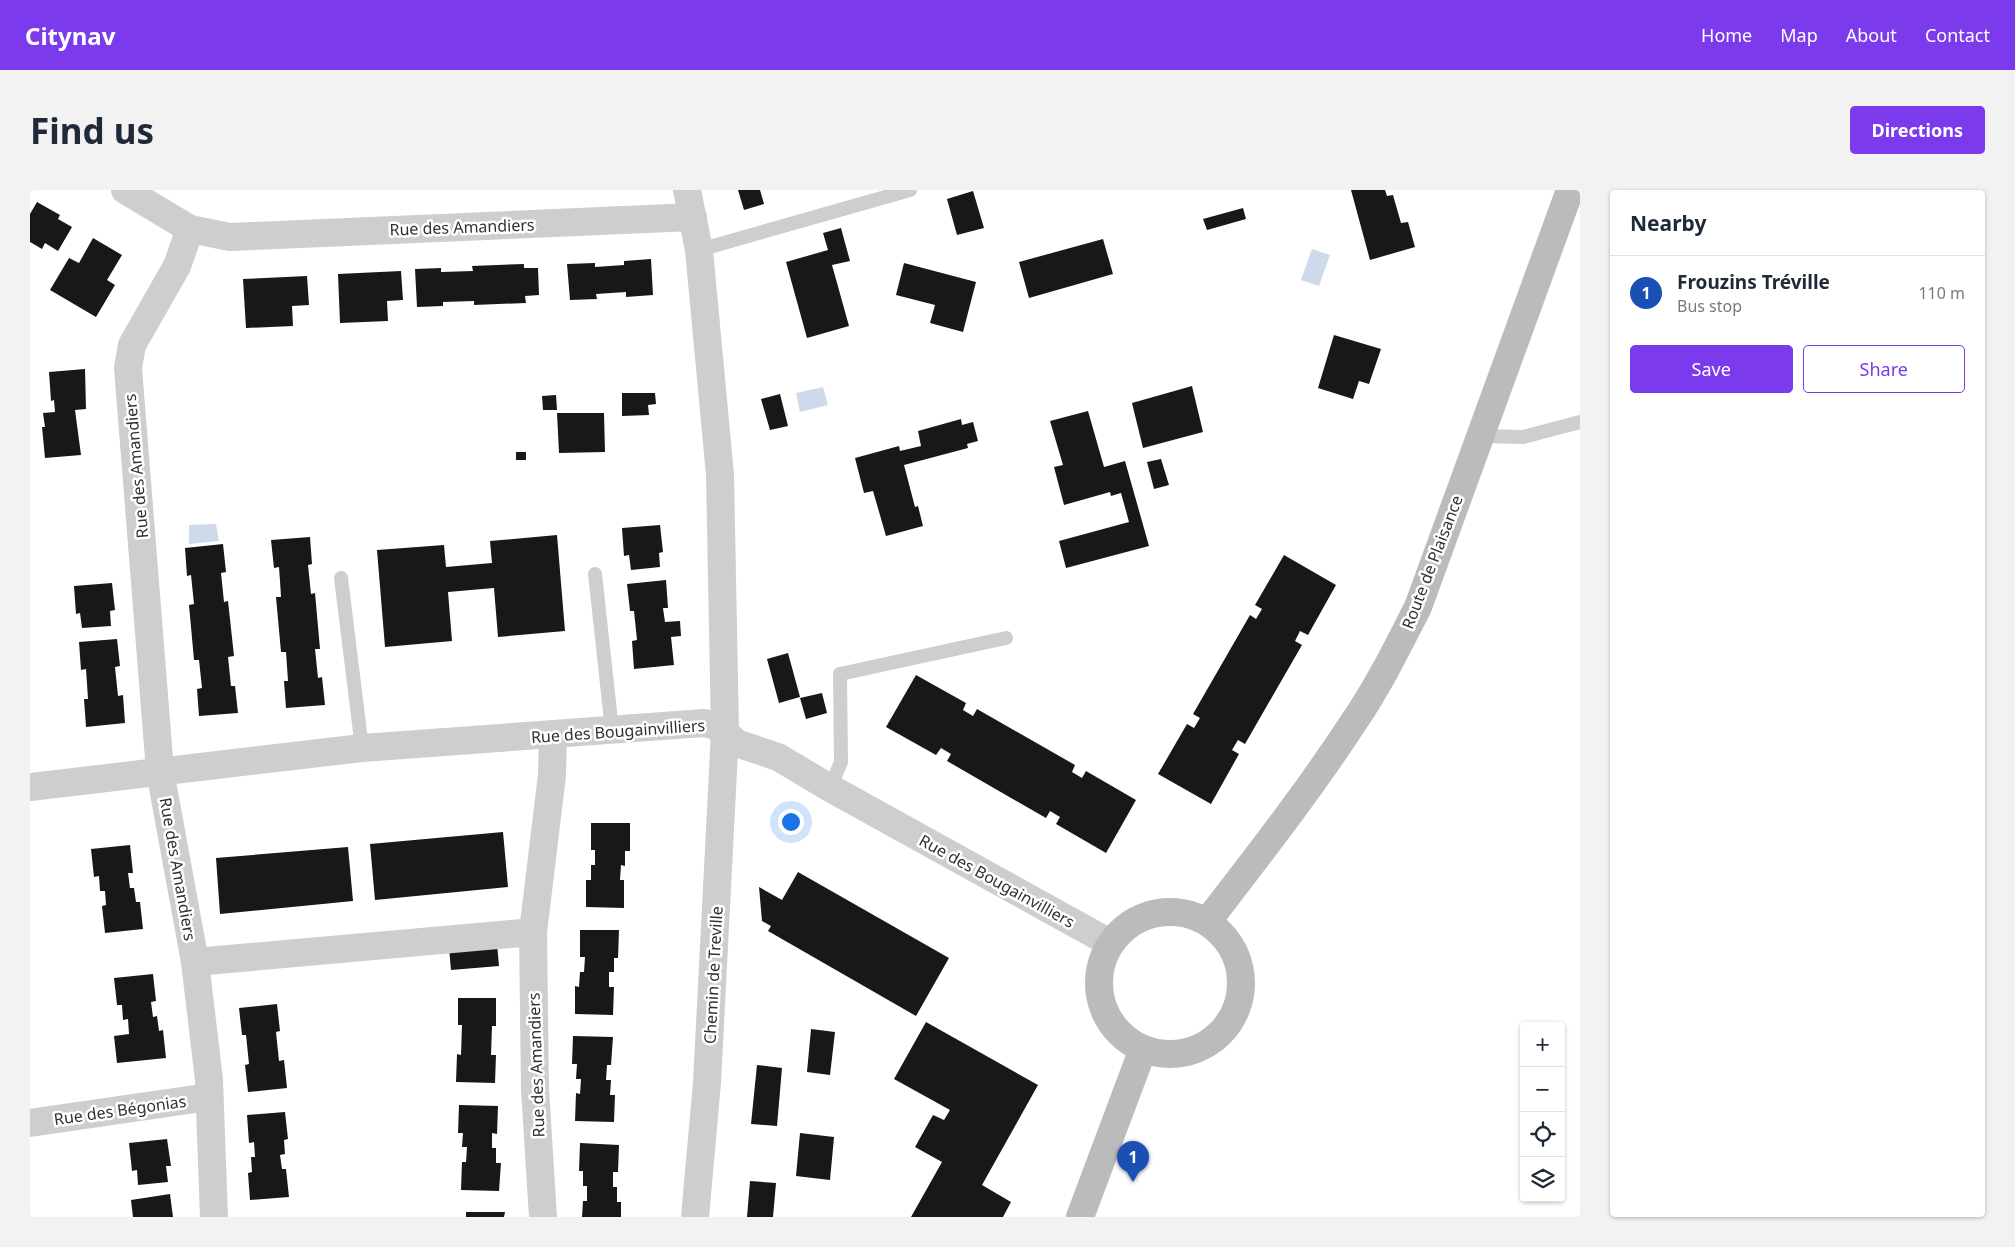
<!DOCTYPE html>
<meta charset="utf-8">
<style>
:root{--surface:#fff;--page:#f2f2f3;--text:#1f2937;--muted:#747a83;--line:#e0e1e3;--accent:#7c3aed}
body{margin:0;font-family:"Noto Sans",sans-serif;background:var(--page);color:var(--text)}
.controls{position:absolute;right:15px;bottom:15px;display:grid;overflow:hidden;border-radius:5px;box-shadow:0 1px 4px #0004}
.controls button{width:45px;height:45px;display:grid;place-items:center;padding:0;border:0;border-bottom:1px solid var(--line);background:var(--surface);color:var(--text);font:25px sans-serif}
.you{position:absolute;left:760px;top:631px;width:18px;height:18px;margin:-12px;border:4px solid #fff;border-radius:50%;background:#1a73e8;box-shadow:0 0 0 8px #1a73e833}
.badge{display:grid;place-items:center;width:32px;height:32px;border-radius:50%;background:var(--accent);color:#fff;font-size:16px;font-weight:700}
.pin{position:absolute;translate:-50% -41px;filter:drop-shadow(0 1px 2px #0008)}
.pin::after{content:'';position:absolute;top:26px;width:18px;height:15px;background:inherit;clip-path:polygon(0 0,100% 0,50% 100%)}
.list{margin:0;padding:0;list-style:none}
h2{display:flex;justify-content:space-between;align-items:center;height:65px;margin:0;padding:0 20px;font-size:21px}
h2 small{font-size:16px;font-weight:400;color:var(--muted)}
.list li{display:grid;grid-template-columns:32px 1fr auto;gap:15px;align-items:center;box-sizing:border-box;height:75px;padding:0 20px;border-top:1px solid var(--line)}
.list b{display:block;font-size:19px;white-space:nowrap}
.list p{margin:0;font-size:16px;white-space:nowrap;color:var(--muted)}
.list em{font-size:16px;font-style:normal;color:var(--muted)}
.actions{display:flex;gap:10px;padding:15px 20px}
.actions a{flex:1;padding:11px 0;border:1px solid var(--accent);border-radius:5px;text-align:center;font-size:18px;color:var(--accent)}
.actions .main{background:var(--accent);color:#fff}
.icon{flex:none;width:28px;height:28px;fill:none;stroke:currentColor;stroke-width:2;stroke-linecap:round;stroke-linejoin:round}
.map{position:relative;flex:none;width:1550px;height:1027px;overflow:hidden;border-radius:5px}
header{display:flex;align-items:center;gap:30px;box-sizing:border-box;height:70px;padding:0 25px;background:var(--accent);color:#fff}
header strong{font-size:24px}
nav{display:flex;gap:28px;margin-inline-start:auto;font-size:18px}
.intro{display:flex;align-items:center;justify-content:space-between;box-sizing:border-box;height:120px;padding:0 30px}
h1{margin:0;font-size:35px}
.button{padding:12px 22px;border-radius:5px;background:var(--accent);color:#fff;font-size:18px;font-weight:700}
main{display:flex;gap:30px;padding:0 30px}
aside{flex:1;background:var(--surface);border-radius:5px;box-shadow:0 1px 4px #0004}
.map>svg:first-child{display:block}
</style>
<header>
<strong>Citynav</strong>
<nav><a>Home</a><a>Map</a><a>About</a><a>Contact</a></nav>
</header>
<div class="intro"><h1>Find us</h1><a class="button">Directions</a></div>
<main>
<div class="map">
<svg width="1550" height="1027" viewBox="0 0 1550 1027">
<rect width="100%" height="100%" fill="#fff"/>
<g fill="#cedaeb">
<path d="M 1282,59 L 1300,65 L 1289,96 L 1271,90 Z"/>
<path d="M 793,197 L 798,215 L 770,222 L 766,203 Z"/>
<path d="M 186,334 L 189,351 L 159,354 L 159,335 Z"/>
</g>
<g fill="#181818">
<path d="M 708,0 L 730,0 L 734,14 L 714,20 Z"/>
<path d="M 1321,0 L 1355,0 L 1357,6 L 1363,5 L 1371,33 L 1378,32 L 1385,57 L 1340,70 Z"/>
<path d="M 943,1 L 954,38 L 927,45 L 917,9 Z"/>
<path d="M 7,12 L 30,25 L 28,29 L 42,37 L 28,61 L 15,53 L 12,59 L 0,52 L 0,24 Z"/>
<path d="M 1213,18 L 1216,29 L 1177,40 L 1173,29 Z"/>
<path d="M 811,38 L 820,71 L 802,75 L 819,136 L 777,148 L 756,72 L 798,60 L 793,43 Z"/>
<path d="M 63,48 L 92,65 L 77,90 L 85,95 L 66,127 L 20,100 L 39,68 L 49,73 Z"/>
<path d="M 1073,49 L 1083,84 L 999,108 L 989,72 Z"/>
<path d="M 621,69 L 623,105 L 596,107 L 596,102 L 566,104 L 567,109 L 540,110 L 537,74 L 565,73 L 565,77 L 594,75 L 594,71 Z"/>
<path d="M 874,73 L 946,92 L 933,142 L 900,133 L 905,115 L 866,105 Z"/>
<path d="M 494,74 L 494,78 L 508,78 L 509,105 L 495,106 L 496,113 L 444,115 L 444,111 L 413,112 L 413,116 L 387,117 L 385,79 L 411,78 L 411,82 L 443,81 L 442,76 Z"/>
<path d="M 371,81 L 373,110 L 357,111 L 358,131 L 310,133 L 308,84 Z"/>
<path d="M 277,86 L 279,115 L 262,116 L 263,136 L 216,138 L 213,89 Z"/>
<path d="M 1304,145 L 1351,159 L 1339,194 L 1329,191 L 1323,209 L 1288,198 Z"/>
<path d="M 55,179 L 56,219 L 45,220 L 51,265 L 15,268 L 12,237 L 15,237 L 13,223 L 25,222 L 24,210 L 21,211 L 19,182 Z"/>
<path d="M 1162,196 L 1173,242 L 1113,258 L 1102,213 Z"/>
<path d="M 592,203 L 625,203 L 626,214 L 618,215 L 619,225 L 592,226 Z"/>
<path d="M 750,204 L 758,236 L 740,240 L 731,209 Z"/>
<path d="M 526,205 L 527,220 L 513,220 L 512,206 Z"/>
<path d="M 1058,221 L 1074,277 L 1095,271 L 1119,356 L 1036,378 L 1029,351 L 1099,332 L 1091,303 L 1081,306 L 1080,302 L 1034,315 L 1024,277 L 1033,275 L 1020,231 Z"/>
<path d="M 527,223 L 574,223 L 575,262 L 529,263 Z"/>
<path d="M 931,229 L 932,235 L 943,232 L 948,251 L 937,254 L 938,258 L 874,275 L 885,317 L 888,316 L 893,336 L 856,346 L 843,301 L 834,303 L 825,268 L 869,256 L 870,261 L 891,256 L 888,241 Z"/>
<rect x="486" y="262" width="10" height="8"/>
<path d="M 1131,269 L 1139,295 L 1124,299 L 1117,272 Z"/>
<path d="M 630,335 L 633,362 L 629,363 L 630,377 L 601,380 L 599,365 L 594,366 L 592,338 Z"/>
<path d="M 527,345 L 535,441 L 468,447 L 464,398 L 418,402 L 422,451 L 355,457 L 347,360 L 414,355 L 416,377 L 462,373 L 460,351 Z"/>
<path d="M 280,347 L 282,374 L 278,375 L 281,404 L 285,403 L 290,459 L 285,459 L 288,488 L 292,487 L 295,515 L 256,518 L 254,491 L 258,491 L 256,462 L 251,462 L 246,407 L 251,407 L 250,391 L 249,377 L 244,378 L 241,350 Z"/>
<path d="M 193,354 L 196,382 L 191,383 L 194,412 L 198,411 L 204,466 L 198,467 L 201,496 L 205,496 L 208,523 L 169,526 L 167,499 L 172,498 L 169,470 L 164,470 L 159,415 L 164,414 L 161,385 L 157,386 L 155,358 Z"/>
<path d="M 1254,365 L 1306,395 L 1278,445 L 1270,441 L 1265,451 L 1272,455 L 1215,554 L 1208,550 L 1202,560 L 1209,564 L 1181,614 L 1128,584 L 1157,534 L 1164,538 L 1170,528 L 1163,524 L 1220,425 L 1226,429 L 1232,419 L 1225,415 Z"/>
<path d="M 636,390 L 638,418 L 633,418 L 635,432 L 650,431 L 651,446 L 641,447 L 644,475 L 604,479 L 602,451 L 607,450 L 604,421 L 600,421 L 597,394 Z"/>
<path d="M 82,393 L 85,420 L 80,421 L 81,436 L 52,438 L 50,423 L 46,424 L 44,396 Z"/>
<path d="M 87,449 L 90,476 L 85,477 L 88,506 L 93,505 L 95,533 L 56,537 L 54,509 L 58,509 L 56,479 L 51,480 L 49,452 Z"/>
<path d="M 758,463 L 770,507 L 749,513 L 737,469 Z"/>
<path d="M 886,485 L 936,513 L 933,520 L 943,526 L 947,519 L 1045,575 L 1042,582 L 1052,588 L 1056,581 L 1106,610 L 1076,663 L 1026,634 L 1030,627 L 1020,621 L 1016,628 L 917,571 L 921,564 L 911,558 L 906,565 L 856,537 Z"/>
<path d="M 792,503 L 797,523 L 776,529 L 770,508 Z"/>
<path d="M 561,633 L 600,633 L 600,661 L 595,661 L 595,676 L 591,675 L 590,690 L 594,690 L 594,718 L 556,717 L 556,690 L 561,690 L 561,675 L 565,675 L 565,660 L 561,660 Z"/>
<path d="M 473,642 L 478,697 L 345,710 L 340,654 Z"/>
<path d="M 100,655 L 103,683 L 98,683 L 100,698 L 104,698 L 106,712 L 110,712 L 113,739 L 75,743 L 72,716 L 76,715 L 75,701 L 70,701 L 69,686 L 64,687 L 61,659 Z"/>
<path d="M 318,657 L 323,711 L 190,724 L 186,668 Z"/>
<path d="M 768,682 L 919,768 L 886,826 L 738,741 L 741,736 L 732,731 L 729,697 L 752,710 Z"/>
<path d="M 550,740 L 589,740 L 588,768 L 584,768 L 584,782 L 579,782 L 579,797 L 584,797 L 583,825 L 545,824 L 545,796 L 549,797 L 550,782 L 554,782 L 555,767 L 550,767 Z"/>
<path d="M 467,754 L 469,776 L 421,780 L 419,758 Z"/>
<path d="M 123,784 L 126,811 L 121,812 L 123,827 L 127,826 L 129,841 L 133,840 L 136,868 L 87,873 L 84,846 L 99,844 L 98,829 L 93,830 L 92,815 L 87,815 L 84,788 Z"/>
<path d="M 428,808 L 466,808 L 466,836 L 462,836 L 461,865 L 466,865 L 465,893 L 426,892 L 427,864 L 431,865 L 432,835 L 428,835 Z"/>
<path d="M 247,814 L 250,841 L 246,842 L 249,871 L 254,870 L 257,898 L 218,902 L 215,875 L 219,874 L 216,845 L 212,845 L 209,818 Z"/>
<path d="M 896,832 L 1008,895 L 952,995 L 981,1012 L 973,1027 L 881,1027 L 912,972 L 885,957 L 903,925 L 914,930 L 920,920 L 864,889 Z"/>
<path d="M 781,839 L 805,842 L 800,885 L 777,882 Z"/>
<path d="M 543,846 L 583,847 L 581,875 L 577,875 L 576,890 L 581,890 L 580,905 L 585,905 L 584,932 L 545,931 L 546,903 L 550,904 L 551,889 L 546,889 L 547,874 L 542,874 Z"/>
<path d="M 727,875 L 752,878 L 747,936 L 721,934 Z"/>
<path d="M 429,915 L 468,916 L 467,944 L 462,943 L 462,958 L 466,958 L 466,973 L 471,973 L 469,1001 L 431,1000 L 432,972 L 436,972 L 437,957 L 432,957 L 433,943 L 428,943 Z"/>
<path d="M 255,922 L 258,949 L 254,950 L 255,964 L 250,965 L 252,979 L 256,979 L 259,1007 L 220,1010 L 218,983 L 222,982 L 221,967 L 225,967 L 224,952 L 219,953 L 217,925 Z"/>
<path d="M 770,943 L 804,947 L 800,990 L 766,986 Z"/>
<path d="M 137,949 L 141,976 L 136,976 L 138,992 L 108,995 L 107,980 L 102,981 L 99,953 Z"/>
<path d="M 550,953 L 589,955 L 588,982 L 583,982 L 583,997 L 587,997 L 587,1012 L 591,1012 L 591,1027 L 552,1027 L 553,1011 L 557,1011 L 557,996 L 553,996 L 553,981 L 549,981 Z"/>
<path d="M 720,991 L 746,993 L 743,1027 L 717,1027 Z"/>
<path d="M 140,1004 L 143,1027 L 103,1027 L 101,1010 Z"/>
<path d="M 436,1022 L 475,1022 L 474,1027 L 436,1027 Z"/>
</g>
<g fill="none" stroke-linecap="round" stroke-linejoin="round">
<g stroke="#cecece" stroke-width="14">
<path d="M 669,60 L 880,0"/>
<path d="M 1450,246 L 1493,247 L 1550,232"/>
<path d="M 565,384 L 582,540"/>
<path d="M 311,388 L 332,558"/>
<path d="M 800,598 L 811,572 L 810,484 L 976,448"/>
</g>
<g stroke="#cecece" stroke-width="28">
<path d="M 95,0 L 160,39"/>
<path d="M 657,0 L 669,60 L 690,285 L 695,542 L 677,893 L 665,1027"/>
<path d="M 0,597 L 332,558 L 674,533 L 683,535 L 695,542 L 706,553 L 748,567 L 800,598 L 1080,753"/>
<path d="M 165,772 L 503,742"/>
<path d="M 0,933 L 179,907"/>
<path d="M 184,1027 L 179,890 L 165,772 L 130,581 L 98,178 L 102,155 L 147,76 L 160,39 L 200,47 L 663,27"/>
<path d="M 513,1027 L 505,899 L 503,742 L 522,585 L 523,545"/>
</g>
<g stroke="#bbb" stroke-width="28">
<circle cx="1140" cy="793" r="71"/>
<path d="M 1177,732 C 1227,667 1278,602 1323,533 C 1348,497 1368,456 1388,417 L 1540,0"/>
<path d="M 1050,1027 L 1113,859"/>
</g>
</g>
<g text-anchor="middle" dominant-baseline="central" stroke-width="5" stroke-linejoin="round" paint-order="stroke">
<g font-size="16" fill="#313131" stroke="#fff">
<text transform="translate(432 37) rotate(-2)">Rue des Amandiers</text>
<text transform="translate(106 276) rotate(-95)">Rue des Amandiers</text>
<text transform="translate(1402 372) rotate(-69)">Route de Plaisance</text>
<text transform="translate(588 541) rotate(-4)">Rue des Bougainvilliers</text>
<text transform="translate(148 679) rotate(80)">Rue des Amandiers</text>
<text transform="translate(967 691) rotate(29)">Rue des Bougainvilliers</text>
<text transform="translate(683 785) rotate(-87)">Chemin de Treville</text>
<text transform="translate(506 875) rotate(-92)">Rue des Amandiers</text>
<text transform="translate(90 920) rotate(-8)">Rue des Bégonias</text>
</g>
</g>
</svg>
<div class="controls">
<button>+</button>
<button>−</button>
<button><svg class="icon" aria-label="locate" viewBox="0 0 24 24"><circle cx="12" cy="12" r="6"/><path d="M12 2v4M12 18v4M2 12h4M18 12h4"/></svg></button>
<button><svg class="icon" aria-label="layers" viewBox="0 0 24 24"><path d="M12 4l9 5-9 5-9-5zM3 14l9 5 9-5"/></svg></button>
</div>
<div class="you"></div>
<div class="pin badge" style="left:1103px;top:992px;background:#1a4fb4">1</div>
</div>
<aside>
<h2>Nearby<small></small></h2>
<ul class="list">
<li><span class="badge" style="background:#1a4fb4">1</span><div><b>Frouzins Tréville</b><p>Bus stop</p></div><em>110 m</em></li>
</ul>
<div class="actions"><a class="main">Save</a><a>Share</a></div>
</aside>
</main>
